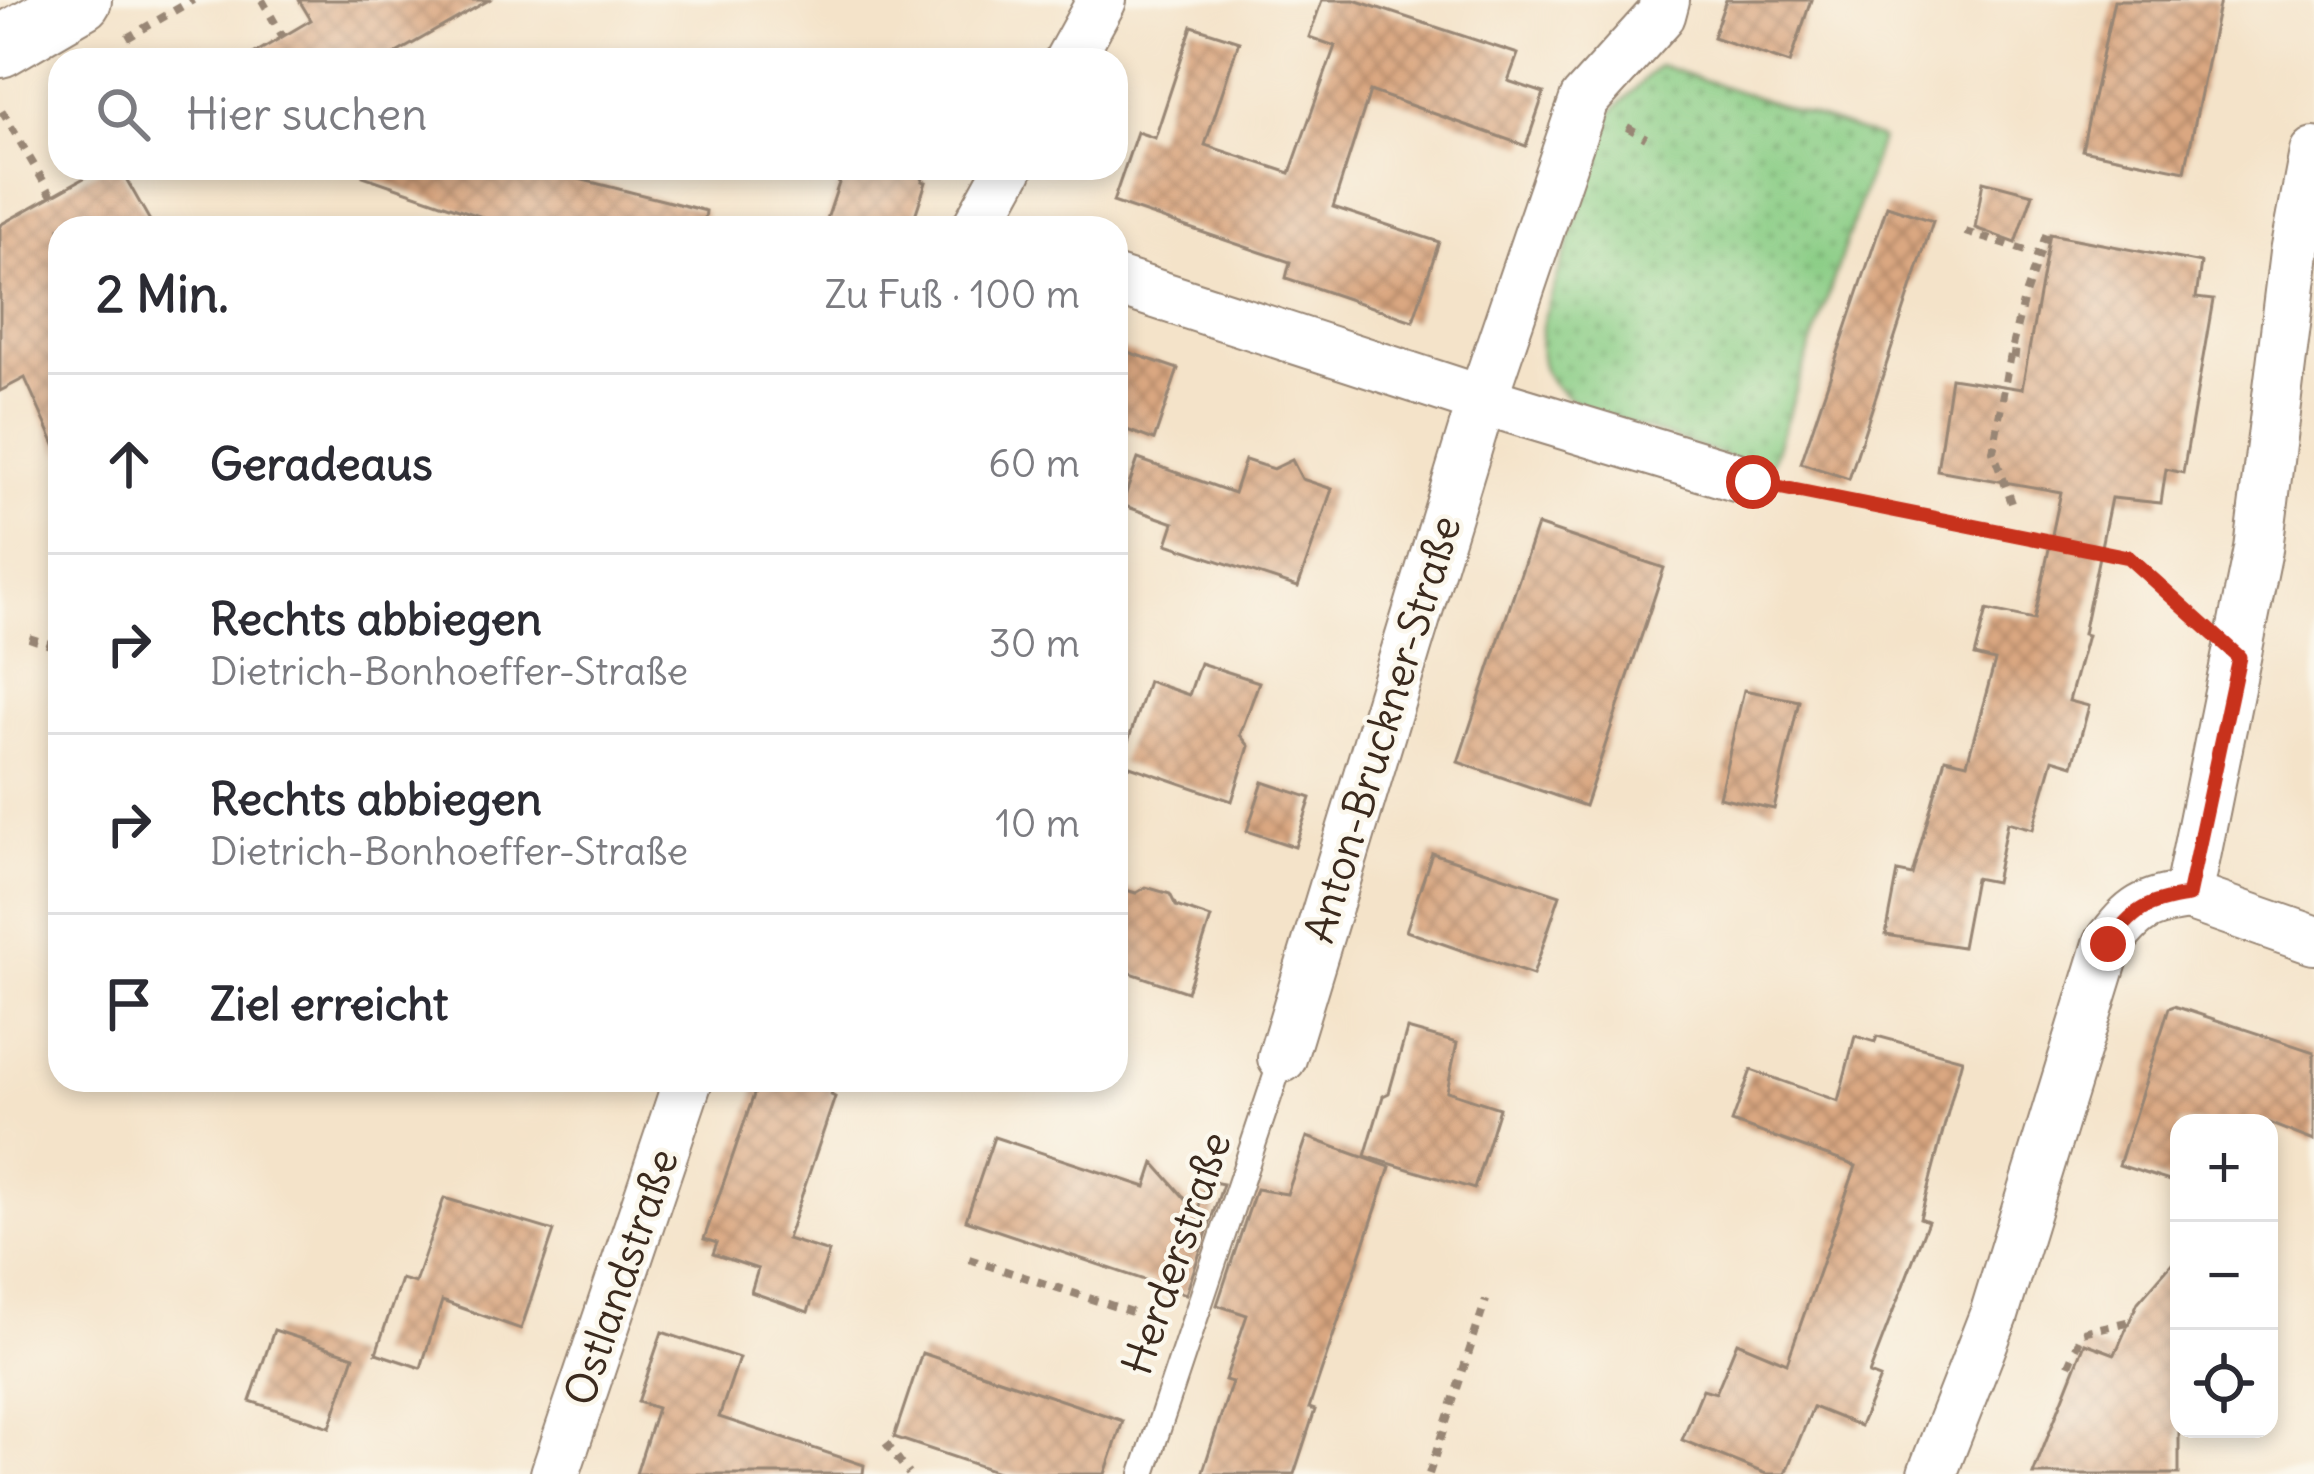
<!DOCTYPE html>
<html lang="de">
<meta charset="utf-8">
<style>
:root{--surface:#fff;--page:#f2f2f3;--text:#2b2b33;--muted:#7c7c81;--line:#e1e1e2}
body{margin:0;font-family:Delius,sans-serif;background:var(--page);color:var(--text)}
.controls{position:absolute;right:36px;bottom:36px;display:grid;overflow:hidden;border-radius:24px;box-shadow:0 6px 18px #0003}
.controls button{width:108px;height:108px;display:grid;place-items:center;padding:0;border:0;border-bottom:3px solid var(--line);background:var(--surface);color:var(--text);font:60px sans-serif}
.stop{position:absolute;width:36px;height:36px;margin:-27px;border:9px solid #c8321e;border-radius:50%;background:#fff}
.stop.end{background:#c8321e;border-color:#fff;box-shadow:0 3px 12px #0008}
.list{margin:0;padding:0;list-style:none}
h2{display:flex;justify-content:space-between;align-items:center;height:156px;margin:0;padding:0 48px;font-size:51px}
h2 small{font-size:39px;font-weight:400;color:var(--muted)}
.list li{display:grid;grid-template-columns:78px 1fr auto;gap:36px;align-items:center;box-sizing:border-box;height:180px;padding:0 48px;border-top:3px solid var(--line)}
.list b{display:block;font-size:45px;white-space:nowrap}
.list p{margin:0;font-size:39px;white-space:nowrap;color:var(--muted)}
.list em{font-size:39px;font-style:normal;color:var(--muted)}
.icon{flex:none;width:66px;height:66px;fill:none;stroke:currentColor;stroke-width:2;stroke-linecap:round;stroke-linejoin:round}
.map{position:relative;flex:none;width:2314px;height:1474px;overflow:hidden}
.search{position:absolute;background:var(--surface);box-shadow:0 6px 18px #0003;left:48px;top:48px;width:1080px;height:132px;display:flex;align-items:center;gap:30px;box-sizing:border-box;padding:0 42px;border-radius:36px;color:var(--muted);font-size:45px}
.panel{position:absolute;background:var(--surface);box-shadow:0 6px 18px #0003;left:48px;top:216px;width:1080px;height:876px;border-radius:36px}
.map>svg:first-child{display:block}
</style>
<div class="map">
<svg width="2314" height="1474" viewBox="0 0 2314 1474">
<defs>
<pattern id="park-dots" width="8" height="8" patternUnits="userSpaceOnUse" patternTransform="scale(3)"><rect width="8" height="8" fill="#8cce87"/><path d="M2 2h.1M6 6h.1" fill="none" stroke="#74a76e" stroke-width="1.8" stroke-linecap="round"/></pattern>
<pattern id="building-cross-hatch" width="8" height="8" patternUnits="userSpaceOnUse" patternTransform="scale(3)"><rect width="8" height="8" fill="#daa781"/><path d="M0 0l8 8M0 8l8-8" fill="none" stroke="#b28869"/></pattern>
</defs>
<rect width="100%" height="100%" fill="#fbf7ec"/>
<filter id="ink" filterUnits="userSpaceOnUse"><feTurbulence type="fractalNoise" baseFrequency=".00833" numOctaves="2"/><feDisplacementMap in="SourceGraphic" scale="24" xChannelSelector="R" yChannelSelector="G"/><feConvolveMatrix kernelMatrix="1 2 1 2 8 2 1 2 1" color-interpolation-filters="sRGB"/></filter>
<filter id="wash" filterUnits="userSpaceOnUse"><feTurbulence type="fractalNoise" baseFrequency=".004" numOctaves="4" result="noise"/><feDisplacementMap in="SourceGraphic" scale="48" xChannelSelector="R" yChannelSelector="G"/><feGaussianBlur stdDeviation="2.7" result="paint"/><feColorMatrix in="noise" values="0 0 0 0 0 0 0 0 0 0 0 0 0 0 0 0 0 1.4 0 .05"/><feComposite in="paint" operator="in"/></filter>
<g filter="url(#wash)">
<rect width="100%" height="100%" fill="#f4e3c9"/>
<path fill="url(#park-dots)" stroke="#647c52" stroke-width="3" d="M 1659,65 L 1881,139 L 1769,471 L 1586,409 C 1546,384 1534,369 1543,321 L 1612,112 Z"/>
<g id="blocks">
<g fill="url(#building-cross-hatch)">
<path d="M 299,0 L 489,0 L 384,60 L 243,60 L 311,20 Z"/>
<path d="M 1322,0 L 1354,0 L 1518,54 L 1508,81 L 1544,93 L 1526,146 L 1370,91 L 1333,207 L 1439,242 L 1413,321 L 1286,278 L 1290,262 L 1113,202 L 1137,132 L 1155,138 L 1192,26 L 1239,41 L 1205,145 L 1290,173 L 1335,46 L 1309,37 Z"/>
<path d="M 1726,0 L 1811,0 L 1790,63 L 1713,37 Z"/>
<path d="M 2114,0 L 2220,0 L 2185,171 L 2082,150 Z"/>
<path d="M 102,168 L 120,168 L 154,228 L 60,228 L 60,456 L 25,378 L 0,391 L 0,225 Z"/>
<path d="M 364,168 L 559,168 L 563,175 L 706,211 L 704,228 L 478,228 L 482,217 L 363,176 Z"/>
<path d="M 844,168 L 926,168 L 922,181 L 926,182 L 911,228 L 824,228 Z"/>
<path d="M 1983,181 L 2033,194 L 2016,243 L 1975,228 Z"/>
<path d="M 1887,206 L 1933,221 L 1849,479 L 1801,463 Z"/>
<path d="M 2050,234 L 2201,263 L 2196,298 L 2213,300 L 2183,473 L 2166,469 L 2161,503 L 2111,498 L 2083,634 L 2087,635 L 2069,701 L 2089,706 L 2073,765 L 2053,759 L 2033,829 L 2007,822 L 1995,882 L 1975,878 L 1962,947 L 1886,935 L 1898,872 L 1912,875 L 1945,758 L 1967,763 L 1995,661 L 1975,656 L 1987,610 L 2034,620 L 2061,492 L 1937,470 L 1951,378 L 2022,389 Z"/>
<path d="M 1116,348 L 1178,369 L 1154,440 L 1116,426 Z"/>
<path d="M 1138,459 L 1234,493 L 1245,460 L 1273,469 L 1292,460 L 1302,479 L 1332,489 L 1298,587 L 1167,544 L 1174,523 L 1122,505 Z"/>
<path d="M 1537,525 L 1664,568 L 1585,806 L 1458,762 Z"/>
<path d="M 1200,663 L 1259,682 L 1240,735 L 1249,746 L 1232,801 L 1121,763 L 1148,681 L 1189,695 Z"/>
<path d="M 1744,690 L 1799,701 L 1774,809 L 1719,797 Z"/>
<path d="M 1263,782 L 1311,798 L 1295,847 L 1247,831 Z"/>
<path d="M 1432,853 L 1560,895 L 1533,975 L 1406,931 Z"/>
<path d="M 1116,887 L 1136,893 L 1146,887 L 1170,894 L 1176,906 L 1211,918 L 1187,992 L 1116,968 Z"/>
<path d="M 2174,1006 L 2314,1052 L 2314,1141 L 2269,1123 L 2179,1123 L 2179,1184 L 2119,1165 L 2169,1008 Z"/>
<path d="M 1407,1029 L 1457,1043 L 1447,1091 L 1499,1108 L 1474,1189 L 1365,1156 L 1383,1096 L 1389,1093 Z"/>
<path d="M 1855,1036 L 1875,1042 L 1877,1036 L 1962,1059 L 1920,1218 L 1928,1221 L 1869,1374 L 1880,1378 L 1860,1426 L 1813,1407 L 1785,1474 L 1766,1474 L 1682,1440 L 1703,1389 L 1716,1393 L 1737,1342 L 1787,1363 L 1856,1166 L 1732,1122 L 1751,1070 L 1838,1101 Z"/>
<path d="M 759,1080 L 836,1080 L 831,1095 L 835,1097 L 787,1239 L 829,1252 L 808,1312 L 751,1292 L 758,1269 L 713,1254 L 717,1243 L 704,1239 Z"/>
<path d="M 994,1137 L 1146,1187 L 1154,1163 L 1197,1212 L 1207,1181 L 1223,1184 L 1186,1294 L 966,1220 Z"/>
<path d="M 1307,1137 L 1390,1167 L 1309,1408 L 1315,1410 L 1294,1474 L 1202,1474 L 1232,1382 L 1225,1380 L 1247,1315 L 1217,1305 L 1256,1189 L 1287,1194 Z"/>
<path d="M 444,1198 L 554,1231 L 521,1329 L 442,1301 L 421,1368 L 376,1353 L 401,1279 L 415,1283 Z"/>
<path d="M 2179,1255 L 2179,1474 L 2033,1474 L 2085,1343 L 2115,1354 L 2138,1302 Z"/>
<path d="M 274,1330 L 354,1356 L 330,1427 L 250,1401 Z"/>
<path d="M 662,1332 L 739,1358 L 719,1417 L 864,1465 L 863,1474 L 636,1474 L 657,1408 L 638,1402 Z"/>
<path d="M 922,1353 L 1123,1421 L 1105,1474 L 1004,1474 L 894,1437 Z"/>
</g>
</g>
</g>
<g filter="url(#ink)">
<use href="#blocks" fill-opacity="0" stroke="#988674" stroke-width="3"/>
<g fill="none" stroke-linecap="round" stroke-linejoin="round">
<defs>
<path id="service" d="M 1143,1474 L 1282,1058"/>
<g id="minor">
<path d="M 1069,60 L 1102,0"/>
<path d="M 976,228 L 1009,168"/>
<path d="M 1116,281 L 1482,400 L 1753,482"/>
<path d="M 2188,896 L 2314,940"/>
<path d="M 1282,1058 L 1482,400 L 1584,100 L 1661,15 L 1665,0"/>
<path d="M 555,1474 L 688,1080"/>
<path d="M 1932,1474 L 1994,1315 L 2108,944 C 2134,909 2145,902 2188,896 L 2258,549 L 2295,252 L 2314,152"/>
</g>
<path id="tertiary" d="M 0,47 L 81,0"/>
</defs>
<use href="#service" stroke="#988674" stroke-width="28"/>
<use href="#minor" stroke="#988674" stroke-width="52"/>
<use href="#tertiary" stroke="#988674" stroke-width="64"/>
<g stroke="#988674" stroke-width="8" stroke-dasharray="9 9" stroke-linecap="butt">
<path d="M 262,0 L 283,37"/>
<path d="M 127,38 L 193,0"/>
<path d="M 2,111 L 52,196"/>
<path d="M 1627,127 L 1646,138"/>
<path d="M 1965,232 L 2039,255"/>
<path d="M 2010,354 L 2028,356"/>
<path d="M 1116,436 L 1128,440"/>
<path d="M 1801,491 L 2128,557 L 2190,613"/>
<path d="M 2012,503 L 1993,451 L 2010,354 L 2024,298 L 2049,227"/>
<path d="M 29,638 L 50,645 L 60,616"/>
<path d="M 969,1259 L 1156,1320"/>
<path d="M 2069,1365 L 2083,1332 L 2127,1322"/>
<path d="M 886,1443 L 909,1474"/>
<path d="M 1429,1474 L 1486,1300"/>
</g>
<use href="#service" stroke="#fff" stroke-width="24"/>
<use href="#minor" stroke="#fff" stroke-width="48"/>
<use href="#tertiary" stroke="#fff" stroke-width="60"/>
</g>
</g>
<g fill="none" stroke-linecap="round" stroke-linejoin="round" filter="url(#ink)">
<path stroke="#c8321e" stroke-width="15" d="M 1753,482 L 2128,557 L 2239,657 L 2188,896 C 2145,902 2134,910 2108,944"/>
</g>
<g text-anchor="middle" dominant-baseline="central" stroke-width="9" stroke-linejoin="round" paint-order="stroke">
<g font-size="42" fill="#3b2a1e" stroke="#fbf7ec">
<text transform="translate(1382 729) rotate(-73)">Anton-Bruckner-Straße</text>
<text transform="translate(1176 1253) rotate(-71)">Herderstraße</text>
<text transform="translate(621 1277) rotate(-71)">Ostlandstraße</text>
</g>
</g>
</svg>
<div class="controls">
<button>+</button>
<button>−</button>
<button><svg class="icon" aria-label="locate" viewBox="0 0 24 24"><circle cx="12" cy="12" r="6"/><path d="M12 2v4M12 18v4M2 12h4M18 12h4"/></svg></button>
</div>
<div class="stop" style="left:1753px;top:482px"></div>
<div class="stop end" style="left:2108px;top:944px"></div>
<div class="search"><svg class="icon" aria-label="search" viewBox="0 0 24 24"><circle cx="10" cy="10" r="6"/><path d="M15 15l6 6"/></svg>Hier suchen</div>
<section class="panel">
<h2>2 Min.<small>Zu Fuß · 100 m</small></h2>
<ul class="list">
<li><svg class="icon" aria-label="ahead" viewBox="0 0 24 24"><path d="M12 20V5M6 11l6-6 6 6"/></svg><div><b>Geradeaus</b></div><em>60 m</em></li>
<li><svg class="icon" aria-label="right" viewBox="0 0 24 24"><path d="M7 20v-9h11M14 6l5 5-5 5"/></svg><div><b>Rechts abbiegen</b><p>Dietrich-Bonhoeffer-Straße</p></div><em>30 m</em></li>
<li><svg class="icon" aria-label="right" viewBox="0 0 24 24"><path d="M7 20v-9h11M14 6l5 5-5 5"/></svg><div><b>Rechts abbiegen</b><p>Dietrich-Bonhoeffer-Straße</p></div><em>10 m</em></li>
<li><svg class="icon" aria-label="arrive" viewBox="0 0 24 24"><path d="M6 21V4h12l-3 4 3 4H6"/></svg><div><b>Ziel erreicht</b></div></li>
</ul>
</section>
</div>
